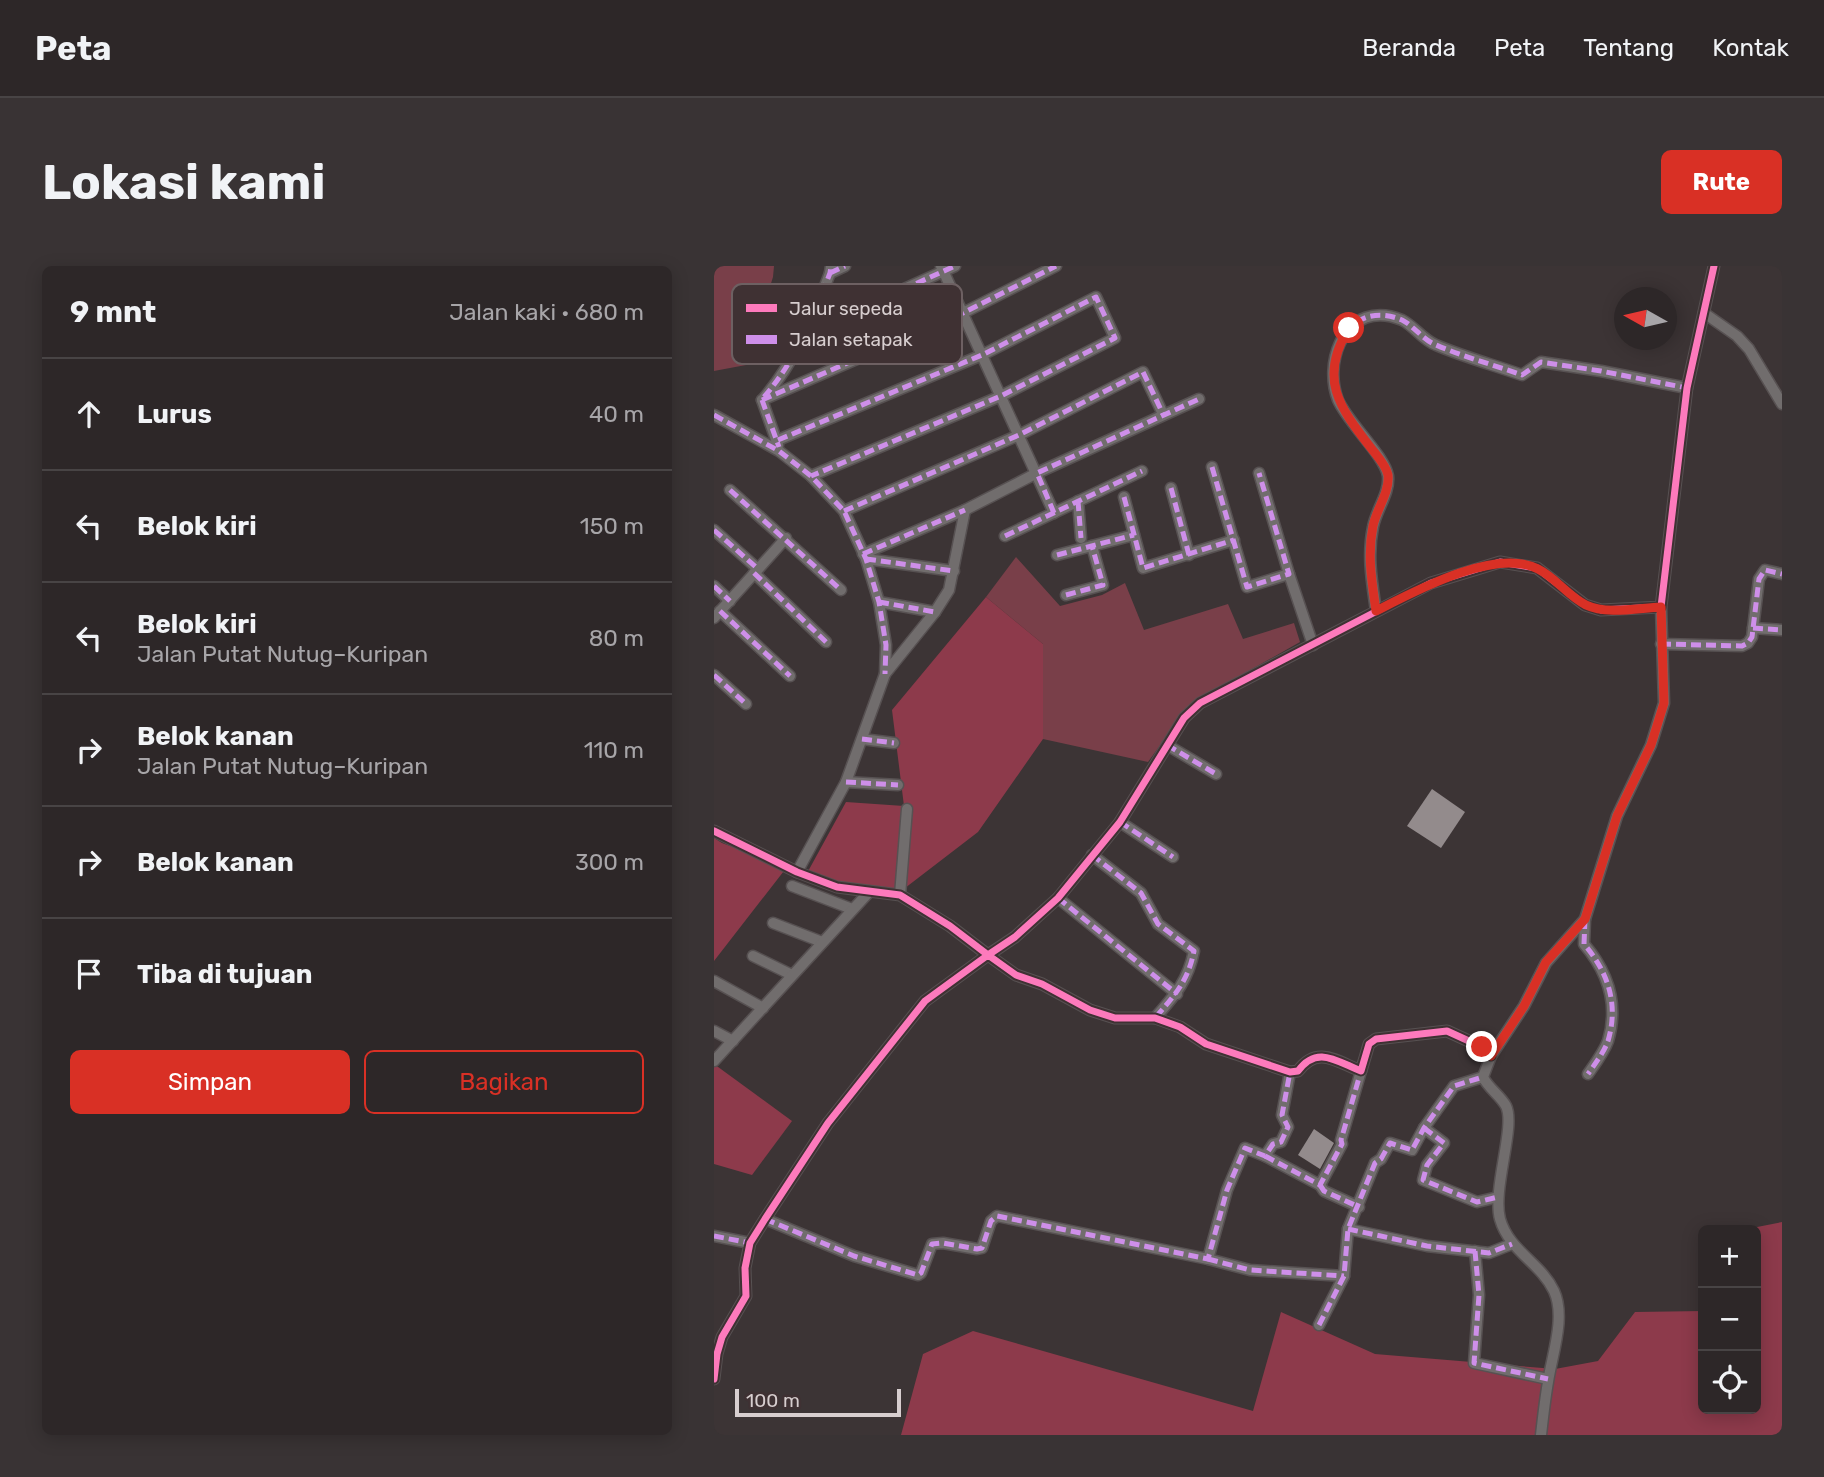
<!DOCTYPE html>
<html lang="id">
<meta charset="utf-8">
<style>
:root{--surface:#2d2728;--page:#393334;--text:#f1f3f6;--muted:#a7a5a8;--line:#484445;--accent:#d93025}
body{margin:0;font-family:Rubik,sans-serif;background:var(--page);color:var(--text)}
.controls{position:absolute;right:21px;bottom:21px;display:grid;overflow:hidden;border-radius:10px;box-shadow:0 4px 18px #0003}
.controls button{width:63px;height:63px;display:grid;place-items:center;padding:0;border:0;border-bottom:2px solid var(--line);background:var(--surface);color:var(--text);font:35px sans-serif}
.compass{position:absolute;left:900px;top:21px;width:63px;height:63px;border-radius:50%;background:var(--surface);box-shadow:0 4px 18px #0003;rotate:278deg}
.scale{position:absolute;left:21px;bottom:18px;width:166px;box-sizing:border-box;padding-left:7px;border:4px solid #d7cecf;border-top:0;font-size:19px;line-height:24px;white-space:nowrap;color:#d7cecf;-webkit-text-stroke:5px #3f3133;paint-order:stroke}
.stop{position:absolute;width:21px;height:21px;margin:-16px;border:5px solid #d93025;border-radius:50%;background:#fff}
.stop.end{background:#d93025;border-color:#fff;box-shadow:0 2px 7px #0008}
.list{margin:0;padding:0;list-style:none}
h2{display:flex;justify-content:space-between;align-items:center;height:91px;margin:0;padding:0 28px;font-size:30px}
h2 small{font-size:23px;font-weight:400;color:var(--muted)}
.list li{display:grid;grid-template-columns:46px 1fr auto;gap:21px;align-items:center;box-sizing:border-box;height:112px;padding:0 28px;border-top:2px solid var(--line)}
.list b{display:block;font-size:26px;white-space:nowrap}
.list p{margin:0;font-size:23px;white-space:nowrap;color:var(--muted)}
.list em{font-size:23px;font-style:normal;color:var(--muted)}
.actions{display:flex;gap:14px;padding:21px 28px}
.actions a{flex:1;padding:16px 0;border:2px solid var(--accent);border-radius:10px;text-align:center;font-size:24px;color:var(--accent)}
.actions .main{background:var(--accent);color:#fff}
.icon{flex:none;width:38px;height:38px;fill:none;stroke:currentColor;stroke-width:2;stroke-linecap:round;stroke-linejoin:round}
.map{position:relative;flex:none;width:1068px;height:1169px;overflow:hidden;border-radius:10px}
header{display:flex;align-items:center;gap:42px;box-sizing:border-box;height:98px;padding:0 35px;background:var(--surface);border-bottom:2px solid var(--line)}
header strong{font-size:33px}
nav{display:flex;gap:38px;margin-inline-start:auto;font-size:24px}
.intro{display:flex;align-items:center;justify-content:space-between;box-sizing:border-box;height:168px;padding:0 42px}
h1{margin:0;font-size:49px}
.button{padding:18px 32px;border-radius:10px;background:var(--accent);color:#fff;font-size:24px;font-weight:700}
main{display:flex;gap:42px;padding:0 42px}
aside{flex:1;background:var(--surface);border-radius:10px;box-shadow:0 4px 18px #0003}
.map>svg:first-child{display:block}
</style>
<header>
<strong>Peta</strong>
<nav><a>Beranda</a><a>Peta</a><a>Tentang</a><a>Kontak</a></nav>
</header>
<div class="intro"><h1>Lokasi kami</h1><a class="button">Rute</a></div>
<main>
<aside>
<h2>9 mnt<small>Jalan kaki · 680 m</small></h2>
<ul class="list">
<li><svg class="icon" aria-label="ahead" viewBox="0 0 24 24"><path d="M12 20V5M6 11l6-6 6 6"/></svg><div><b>Lurus</b></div><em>40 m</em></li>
<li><svg class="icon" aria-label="left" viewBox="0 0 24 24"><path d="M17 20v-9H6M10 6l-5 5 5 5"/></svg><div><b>Belok kiri</b></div><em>150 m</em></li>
<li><svg class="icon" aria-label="left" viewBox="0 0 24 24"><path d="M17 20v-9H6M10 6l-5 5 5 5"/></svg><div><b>Belok kiri</b><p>Jalan Putat Nutug–Kuripan</p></div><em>80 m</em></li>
<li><svg class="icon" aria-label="right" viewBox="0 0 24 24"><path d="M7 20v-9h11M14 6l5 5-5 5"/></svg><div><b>Belok kanan</b><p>Jalan Putat Nutug–Kuripan</p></div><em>110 m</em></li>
<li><svg class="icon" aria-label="right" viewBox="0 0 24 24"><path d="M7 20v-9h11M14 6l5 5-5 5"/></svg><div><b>Belok kanan</b></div><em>300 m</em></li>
<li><svg class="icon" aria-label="arrive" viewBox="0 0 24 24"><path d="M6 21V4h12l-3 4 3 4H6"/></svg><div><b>Tiba di tujuan</b></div></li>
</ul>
<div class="actions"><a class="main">Simpan</a><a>Bagikan</a></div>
</aside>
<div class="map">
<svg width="1068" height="1169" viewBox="0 0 1068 1169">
<rect width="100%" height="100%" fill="#3c3435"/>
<g fill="#793f49">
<path d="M 0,0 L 60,0 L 59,11 L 32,99 L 0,105 Z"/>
<path d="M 302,291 L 346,340 L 388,329 L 411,317 L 430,364 L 514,338 L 529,373 L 580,357 L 586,376 L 476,438 L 434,496 L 329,473 L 329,378 L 272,331 Z"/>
</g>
<g fill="#8d3a4b">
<path d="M 272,331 L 329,378 L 329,473 L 264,566 L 178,632 L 92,609 L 132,536 L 190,540 L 178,444 Z"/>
<path d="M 0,572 L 8,577 L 73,601 L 0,695 Z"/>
<path d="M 0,798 L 78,855 L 38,909 L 0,898 Z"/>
<path d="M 1068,956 L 1068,1169 L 187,1169 L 209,1088 L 259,1065 L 539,1145 L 567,1046 L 661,1088 L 841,1103 L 884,1095 L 921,1046 L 989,1045 L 989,1143 L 1042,1143 L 1042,964 L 1038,962 Z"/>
</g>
<g fill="#938b8c">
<path d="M 718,523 L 751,546 L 727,582 L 693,560 Z"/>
<path d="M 600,863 L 620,877 L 606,903 L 584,889 Z"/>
</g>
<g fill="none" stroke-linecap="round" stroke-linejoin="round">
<defs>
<g id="minor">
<path d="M 227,0 L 340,247"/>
<path d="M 116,7 L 131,0"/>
<path d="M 990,47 L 1023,70 L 1035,83 L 1068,138"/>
<path d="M 93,67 L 241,0"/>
<path d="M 50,132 C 82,94 99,52 116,7 L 117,0"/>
<path d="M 48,134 L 249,47 L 342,0"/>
<path d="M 48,134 L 64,179"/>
<path d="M 0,149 L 65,185 L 97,210 L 130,245 L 152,293 L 165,336 L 172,379 L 171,408"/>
<path d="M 64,174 L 268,89 L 382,31 L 401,72 L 287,130 L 97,210"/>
<path d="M 498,201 L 533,321 L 575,308"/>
<path d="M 545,207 L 575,308 L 599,379"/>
<path d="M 457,222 L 475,289"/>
<path d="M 16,224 L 127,324"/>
<path d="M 410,231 L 429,302 L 520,274"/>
<path d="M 364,235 L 367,272"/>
<path d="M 130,245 L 305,169 L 429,106 L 449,148"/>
<path d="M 0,264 L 44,303"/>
<path d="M 291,270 L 428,205"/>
<path d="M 149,288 L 251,244 L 323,207 L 485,133"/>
<path d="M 343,289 L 420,269"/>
<path d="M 152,293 L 240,305"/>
<path d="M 40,307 L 112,376"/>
<path d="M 0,320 L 16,335"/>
<path d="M 352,329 L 389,319 L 378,280"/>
<path d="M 165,336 L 221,346"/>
<path d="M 6,345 L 76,410"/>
<path d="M 662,345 C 658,316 653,290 659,261 C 662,244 676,227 674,210 C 671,190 634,157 624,134 C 617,116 618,94 626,77 C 638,51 662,43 688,54 C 700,60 709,74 722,79 C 750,91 780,99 808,109 L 827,96 L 887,105 L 973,122"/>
<path d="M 0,352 L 72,272"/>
<path d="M 1039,362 L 1068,364"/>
<path d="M 947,378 L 1028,380 L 1034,377 L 1038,371 L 1045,313 L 1051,304 L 1068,308"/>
<path d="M 0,409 L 32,438"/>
<path d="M 148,473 L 180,477"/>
<path d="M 453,479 L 502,508"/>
<path d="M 132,516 L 184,519"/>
<path d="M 406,556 L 459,591"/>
<path d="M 0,565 L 83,606 L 123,621 L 186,629 L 236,660 L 274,689 L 301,671 L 344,632 L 406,556 L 470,452 L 486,437 L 717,317 L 786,296 L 823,302 L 871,339 L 887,344 L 947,341 L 973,122 L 1000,0"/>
<path d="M 378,589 L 427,627 L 444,658 L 480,685 C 474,715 461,729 441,752"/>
<path d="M 83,606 L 132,516 L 171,408 L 221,346 L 235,324 L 251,244"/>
<path d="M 78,620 L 138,643"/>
<path d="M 186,629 L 193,543"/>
<path d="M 344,632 L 463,728"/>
<path d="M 871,653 L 870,678 C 894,706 905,738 894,775 C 890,786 881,798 874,808"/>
<path d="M 59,657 L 108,676"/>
<path d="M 39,690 L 78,709"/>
<path d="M 0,715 L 49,742"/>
<path d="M 0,765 L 19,775"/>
<path d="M 0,795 L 155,626"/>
<path d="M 710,862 L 730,877 L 713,899 L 709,914 L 763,936 L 784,931"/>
<path d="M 551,890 L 606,919 L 628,878 L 627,874 L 647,805"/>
<path d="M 606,919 L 610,925 L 645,941"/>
<path d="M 51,953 L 140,990 L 204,1009 L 207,1007 L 218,978 L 229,977 L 263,983 L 268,982 L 277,955 L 283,950 L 494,993 L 513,924 L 531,882 L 551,890 L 559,878 L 567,876 L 574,861 L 568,849 L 576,806"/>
<path d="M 634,963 L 713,980 L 775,987 L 798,978"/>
<path d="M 0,970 L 36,977"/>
<path d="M 761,985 L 765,1029 L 760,1097 L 834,1113"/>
<path d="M 494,993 L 536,1004 L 630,1010"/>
<path d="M 605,1059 L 630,1010 L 634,963 L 661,897 L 667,893 L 676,877 L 698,884 L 710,862 L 740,820 L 769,811"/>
<path d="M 0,1113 L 3,1088 L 8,1071 L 32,1030 L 31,1002 L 36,977 L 51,953 L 114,857 L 211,735 L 274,689 L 302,709 L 328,718 L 376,744 L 401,752 L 441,752 L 466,761 L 492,778 L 576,806 L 584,805 C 603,779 622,795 647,805 L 655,778 L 662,773 L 733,765 L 768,781 L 777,790"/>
<path d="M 827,1169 C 829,1151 831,1133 834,1116 C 838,1089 852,1051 840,1025 C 827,997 795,985 786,953 C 778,923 802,860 792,840 C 786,829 774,822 769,811 L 777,790 L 810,740 L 832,697 L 871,653 L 903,550 L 937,479 L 950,437 L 947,341"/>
</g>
</defs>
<use href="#minor" stroke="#575152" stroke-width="13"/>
<use href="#minor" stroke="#716d6d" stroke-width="10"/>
<g stroke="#ce8fe9" stroke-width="5" stroke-dasharray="10 5" stroke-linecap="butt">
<path d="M 116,7 L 131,0"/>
<path d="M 93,67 L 241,0"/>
<path d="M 50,131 C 82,94 99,52 116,7 L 117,0"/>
<path d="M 48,134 L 249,47 L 342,0"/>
<path d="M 48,134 L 65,181"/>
<path d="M 0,149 L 65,185 L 97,210 L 130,245 L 152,293 L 165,336 L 172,379 L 171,408"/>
<path d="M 64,174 L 268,89 L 382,31 L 401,72 L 287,130 L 97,210"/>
<path d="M 498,201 L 533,321 L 575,308 L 545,207"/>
<path d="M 457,222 L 475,289"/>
<path d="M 16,224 L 127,324"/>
<path d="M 410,231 L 429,302 L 520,274"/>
<path d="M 364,235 L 367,272"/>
<path d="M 130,245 L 305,169 L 429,106 L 449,148"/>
<path d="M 340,247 L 323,207 L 485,133"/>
<path d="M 0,264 L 44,303"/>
<path d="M 291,270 L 428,205"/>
<path d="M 149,288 L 251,244"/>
<path d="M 343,289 L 420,269"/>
<path d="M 152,293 L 240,305"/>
<path d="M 40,307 L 112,376"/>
<path d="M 0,320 L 16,335"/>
<path d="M 352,329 L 389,319 L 378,280"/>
<path d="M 165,336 L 221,346"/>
<path d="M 6,345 L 76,410"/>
<path d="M 662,345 C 658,316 653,290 659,261 C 662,244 676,227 674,210 C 671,190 634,157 624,134 C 617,116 618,94 626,77 C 638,51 662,43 688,54 C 700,60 709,74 722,79 C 750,91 780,99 808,109 L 827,96 L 887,105 L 973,122"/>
<path d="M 1039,362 L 1068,364"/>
<path d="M 947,378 L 1028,380 L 1034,377 L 1038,371 L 1045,313 L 1051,304 L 1068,308"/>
<path d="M 0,409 L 32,438"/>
<path d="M 148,473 L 180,477"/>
<path d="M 453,479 L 502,508"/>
<path d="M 132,516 L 184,519"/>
<path d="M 406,556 L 459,591"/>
<path d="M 378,589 L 427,627 L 444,658 L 480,685 C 474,715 461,729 441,752"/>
<path d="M 344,632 L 463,728"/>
<path d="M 871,653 L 870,678 C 894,706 905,738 894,775 C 890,786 881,798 874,808"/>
<path d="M 710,862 L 730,877 L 713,899 L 709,914 L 763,936 L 784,931"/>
<path d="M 551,890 L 606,919 L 628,878 L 627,874 L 647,805"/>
<path d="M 606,919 L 610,925 L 645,941"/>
<path d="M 51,953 L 140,990 L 204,1009 L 207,1007 L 218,978 L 229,977 L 263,983 L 268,982 L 277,955 L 283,950 L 494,993 L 513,924 L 531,882 L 551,890 L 559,878 L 567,876 L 574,861 L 568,849 L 576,806"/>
<path d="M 634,963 L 713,980 L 775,987 L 798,978"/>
<path d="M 0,970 L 36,977"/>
<path d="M 761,985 L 765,1029 L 760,1097 L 834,1113"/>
<path d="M 494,993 L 536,1004 L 630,1010"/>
<path d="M 605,1059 L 630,1010 L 634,963 L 661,897 L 667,893 L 676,877 L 698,884 L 710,862 L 740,820 L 769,811"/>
</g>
<defs>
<g id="cycleway">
<path d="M 0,565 L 83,606 L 123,621 L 186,629 L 236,660 L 274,689 L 301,671 L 344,632 L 406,556 L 470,452 L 486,437 L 717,317 L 786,296 L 823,302 L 871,339 L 887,344 L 947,341 L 973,122 L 1000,0"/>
<path d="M 0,1113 L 3,1088 L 8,1071 L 32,1030 L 31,1002 L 36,977 L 51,953 L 114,857 L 211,735 L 274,689 L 302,709 L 328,718 L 376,744 L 401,752 L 441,752 L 466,761 L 492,778 L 576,806 L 584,805 C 603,779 622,795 647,805 L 655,778 L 662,773 L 733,765 L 768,781 L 777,790"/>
</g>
</defs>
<use href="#cycleway" stroke="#3f3133" stroke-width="11"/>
<use href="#cycleway" stroke="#fd7abc" stroke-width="7"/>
</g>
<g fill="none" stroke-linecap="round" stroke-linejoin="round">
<path stroke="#d93025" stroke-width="9" d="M 635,62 C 604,112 625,141 657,182 C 663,190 672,199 674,209 C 676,226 662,244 659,260 C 653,290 658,316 662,345 C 701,325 782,281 824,303 C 842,312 854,330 872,339 C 893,349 924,342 947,341 L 950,437 L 937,479 L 903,550 L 871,653 L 832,696 L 810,740 L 777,790 L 768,781"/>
</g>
<rect x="18" y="18" width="230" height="80" rx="10" fill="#3f3133" stroke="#6d6062" stroke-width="2"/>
<rect x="32" y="38" width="31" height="8" fill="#fd7abc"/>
<rect x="32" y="69" width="31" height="9" fill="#ce8fe9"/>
<g font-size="19" fill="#d7cecf">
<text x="75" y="49">Jalur sepeda</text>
<text x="75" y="80">Jalan setapak</text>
</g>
</svg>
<div class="controls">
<button>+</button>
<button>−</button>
<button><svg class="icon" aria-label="locate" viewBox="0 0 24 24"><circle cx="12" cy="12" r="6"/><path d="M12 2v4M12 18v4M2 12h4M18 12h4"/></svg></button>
</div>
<svg class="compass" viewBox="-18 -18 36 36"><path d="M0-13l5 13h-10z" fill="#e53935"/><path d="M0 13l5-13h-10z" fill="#a7a5a8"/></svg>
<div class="scale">100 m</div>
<div class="stop" style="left:635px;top:62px"></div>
<div class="stop end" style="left:768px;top:781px"></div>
</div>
</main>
